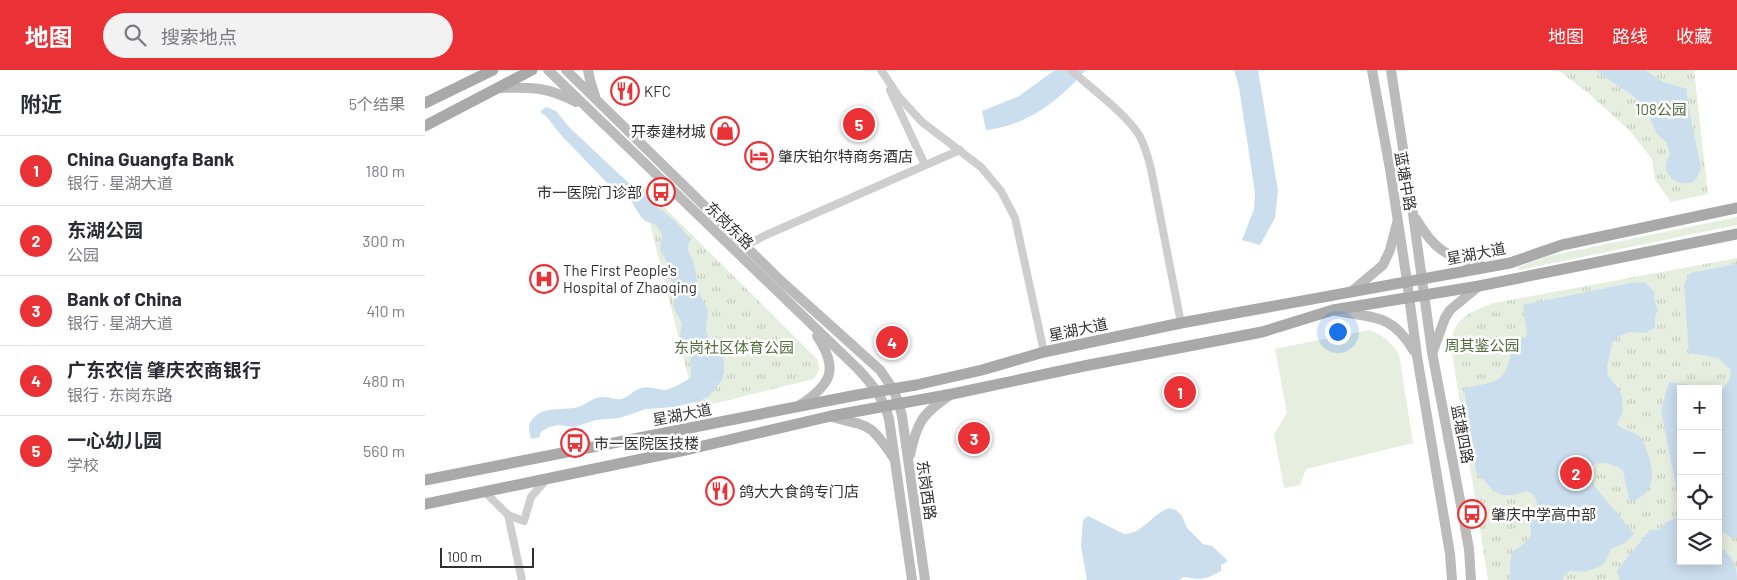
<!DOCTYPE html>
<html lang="zh">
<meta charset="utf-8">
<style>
:root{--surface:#fff;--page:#f2f2f3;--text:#2b2b33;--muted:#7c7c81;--line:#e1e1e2;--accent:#ea3135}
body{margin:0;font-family:Barlow,"Noto Sans SC",sans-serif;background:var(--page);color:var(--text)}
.controls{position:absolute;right:15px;bottom:15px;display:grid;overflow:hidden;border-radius:0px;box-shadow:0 2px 12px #0003}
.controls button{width:45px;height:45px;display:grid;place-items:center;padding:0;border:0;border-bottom:1px solid var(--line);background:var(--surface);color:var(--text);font:25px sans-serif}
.scale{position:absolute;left:15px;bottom:12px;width:94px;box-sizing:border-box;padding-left:5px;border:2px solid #313131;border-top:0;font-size:14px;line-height:18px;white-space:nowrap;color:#313131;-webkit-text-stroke:4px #fff;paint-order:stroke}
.you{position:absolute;left:912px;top:261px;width:18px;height:18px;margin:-12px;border:4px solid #fff;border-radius:50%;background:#1a73e8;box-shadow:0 0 0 8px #1a73e833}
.badge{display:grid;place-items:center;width:32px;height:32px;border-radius:50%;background:var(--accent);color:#fff;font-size:16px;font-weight:700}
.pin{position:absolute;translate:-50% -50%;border:2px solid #fff;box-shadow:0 1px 5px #0006}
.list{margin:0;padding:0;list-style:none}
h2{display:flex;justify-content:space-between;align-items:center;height:65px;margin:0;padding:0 20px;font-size:21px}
h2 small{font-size:16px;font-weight:400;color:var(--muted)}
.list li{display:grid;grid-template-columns:32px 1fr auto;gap:15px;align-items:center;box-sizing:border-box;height:70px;padding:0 20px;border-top:1px solid var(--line)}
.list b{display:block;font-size:19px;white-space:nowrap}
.list p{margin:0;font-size:16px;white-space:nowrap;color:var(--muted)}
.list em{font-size:16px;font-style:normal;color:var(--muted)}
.icon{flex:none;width:28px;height:28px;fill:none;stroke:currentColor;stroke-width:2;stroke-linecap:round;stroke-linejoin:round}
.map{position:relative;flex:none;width:1312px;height:510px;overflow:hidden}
header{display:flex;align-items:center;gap:30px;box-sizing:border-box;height:70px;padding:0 25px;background:var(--accent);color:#fff}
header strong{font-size:24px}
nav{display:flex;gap:28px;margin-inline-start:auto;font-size:18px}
.search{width:350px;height:45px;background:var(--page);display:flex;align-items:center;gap:12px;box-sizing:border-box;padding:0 18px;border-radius:28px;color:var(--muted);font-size:19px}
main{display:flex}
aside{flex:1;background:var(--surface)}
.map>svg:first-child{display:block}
</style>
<header>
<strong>地图</strong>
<div class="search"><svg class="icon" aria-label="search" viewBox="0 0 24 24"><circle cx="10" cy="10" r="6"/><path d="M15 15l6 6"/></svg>搜索地点</div>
<nav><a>地图</a><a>路线</a><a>收藏</a></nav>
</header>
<main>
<aside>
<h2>附近<small>5个结果</small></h2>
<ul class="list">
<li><span class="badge">1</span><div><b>China Guangfa Bank</b><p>银行 · 星湖大道</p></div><em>180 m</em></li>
<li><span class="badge">2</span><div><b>东湖公园</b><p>公园</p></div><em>300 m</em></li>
<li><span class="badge">3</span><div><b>Bank of China</b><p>银行 · 星湖大道</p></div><em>410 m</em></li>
<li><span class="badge">4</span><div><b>广东农信 肇庆农商银行</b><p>银行 · 东岗东路</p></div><em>480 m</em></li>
<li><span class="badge">5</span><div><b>一心幼儿园</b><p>学校</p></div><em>560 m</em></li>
</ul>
</aside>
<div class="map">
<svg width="1312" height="510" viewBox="0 0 1312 510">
<defs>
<pattern id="park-tufts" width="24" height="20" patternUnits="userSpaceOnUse" patternTransform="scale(1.25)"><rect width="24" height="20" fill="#e6eedf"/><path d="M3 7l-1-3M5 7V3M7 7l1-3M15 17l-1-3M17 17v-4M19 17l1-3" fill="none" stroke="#c6cdc0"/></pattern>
</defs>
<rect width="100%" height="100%" fill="#fff"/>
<g fill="#e6eedf">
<path d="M 1312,147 L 1312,155 L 1094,200 L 1093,197 L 1124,186 Z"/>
<path d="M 944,260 C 958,265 967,272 974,285 L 988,373 L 881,399 L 875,415 L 859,418 L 849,365 L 862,343 L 850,279 Z"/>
</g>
<g fill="url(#park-tufts)" fill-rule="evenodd">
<path d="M 1133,0 L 1269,0 L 1283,124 L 1246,132 L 1230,110 L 1227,89 L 1204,60 L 1162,22 Z"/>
<path d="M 215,113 L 393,290 L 394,300 L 389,309 L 271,338 Z"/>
<path d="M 1312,188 L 1312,510 L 1063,510 L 1026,277 C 1027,248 1045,242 1069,233 ZM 1256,319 L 1293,319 L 1293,491 L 1256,491 Z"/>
</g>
<g fill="#cbdeee">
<path d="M 630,0 L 661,0 C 633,31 604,55 561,60 L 557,41 L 594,26 Z"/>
<path d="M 809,0 L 833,0 L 853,121 L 850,148 L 835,175 L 817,170 L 829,139 L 830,123 L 814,17 Z"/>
<path d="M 1170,0 L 1220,0 L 1238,12 L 1262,19 L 1262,29 L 1276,98 C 1274,103 1272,109 1268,112 C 1257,117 1239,108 1241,95 C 1241,92 1244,87 1245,84 L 1241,72 L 1232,64 L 1223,44 L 1211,28 Z"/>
<path d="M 121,37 L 131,41 L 144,57 L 195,105 L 203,112 L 214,118 L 226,133 L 239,142 L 251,152 L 264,167 L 263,181 L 269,193 L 274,223 L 283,240 L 281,260 L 283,267 L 296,284 L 299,292 L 299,301 L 297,310 L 283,327 L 273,331 L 250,337 L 221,339 L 194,348 L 171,350 L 149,357 L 132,355 L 122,358 L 115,363 L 115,367 L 106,369 C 105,363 102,356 106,351 C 117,334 140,342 156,336 C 163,333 169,327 177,327 C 183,327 190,330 196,329 C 204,327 209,320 216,318 C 224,316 231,319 239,320 C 245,320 262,311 266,307 L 265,285 L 257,273 L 255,265 L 257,254 L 248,236 L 250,219 L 246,211 L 244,195 L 235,179 L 237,166 L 235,161 L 231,155 L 220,151 L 216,147 L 206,131 L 185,116 L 136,65 L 121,46 L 115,42 Z"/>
<path d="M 1312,194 L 1312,468 L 1307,468 L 1293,458 L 1293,319 L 1256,319 L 1256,424 L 1251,417 L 1236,340 L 1244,312 L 1298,319 L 1305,309 L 1306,300 L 1293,288 L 1264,283 L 1259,215 L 1265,203 Z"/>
<path d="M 1220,212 L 1230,223 L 1229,229 L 1233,240 L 1230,247 L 1230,258 L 1220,263 L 1205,262 L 1192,267 L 1187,273 L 1182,297 L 1183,306 L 1193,318 L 1197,327 L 1198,341 L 1192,354 C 1196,361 1209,360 1215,367 C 1219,371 1221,379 1223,384 C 1229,405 1231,420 1209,431 L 1204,429 L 1198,401 L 1192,396 L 1180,393 L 1169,394 L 1162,401 L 1171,418 L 1209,464 L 1200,473 L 1186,479 L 1181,490 L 1174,497 L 1159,502 L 1145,501 L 1138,507 L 1138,510 L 1085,510 L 1085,492 L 1087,482 C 1108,468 1108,469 1104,444 L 1112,436 C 1112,429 1110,425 1103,421 L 1088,425 L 1077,425 L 1069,421 L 1051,402 L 1039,318 C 1079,310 1078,314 1089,274 L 1102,266 L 1098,235 L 1206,213 Z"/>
<path d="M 745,438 L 751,440 L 757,446 L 762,458 L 778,474 L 787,476 L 803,491 L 796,495 L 796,501 C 780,510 776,510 758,507 L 754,510 L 662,510 L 656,476 L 658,450 L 663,446 L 699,464 C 718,464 727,443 745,438 Z"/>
<path d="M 1251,448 L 1256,452 L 1256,491 L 1293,491 L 1293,477 C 1307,486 1312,494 1312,510 L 1195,510 L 1192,502 L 1194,498 L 1225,460 L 1235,460 L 1241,452 Z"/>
</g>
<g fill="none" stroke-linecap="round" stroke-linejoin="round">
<g stroke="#cecece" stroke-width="8">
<path d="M 456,0 L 474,27 L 497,52 L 556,97 L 576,121 L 590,148 L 619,282"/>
<path d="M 646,0 C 666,18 701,44 714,65 C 720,75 723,87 726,99 L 756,253"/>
<path d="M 465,20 L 500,95"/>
<path d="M 318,177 L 341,165 L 535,80"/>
<path d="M 61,423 L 83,445 L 99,451 L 106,427 L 121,410"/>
<path d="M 83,445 L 97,510"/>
</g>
<g stroke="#bbb" stroke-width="10">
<path d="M 123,0 L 433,299 C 447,314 459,329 464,349 L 487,510"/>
<path d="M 141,0 L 355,210 L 455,300 L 468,319 L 474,334 L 477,346 L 500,510"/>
<path d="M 163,0 L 165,10 L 170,26"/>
<path d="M 947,0 L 965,99 L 982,211 L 992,286 L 1025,484 L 1027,510"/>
<path d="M 966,0 L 988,144 L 1007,282 L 1035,430 L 1044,479 L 1046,510"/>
<path d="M 75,18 C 107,17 123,17 151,32"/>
<path d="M 991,149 C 1012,184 1022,185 1059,197"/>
<path d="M 927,221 L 958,195 L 965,180 L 972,153"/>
<path d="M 911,241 C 950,248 967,244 989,281"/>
<path d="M 1008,281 L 1020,248 L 1025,240 L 1054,216"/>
<path d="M 375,335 C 407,314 414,299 392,266"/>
<path d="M 407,347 C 444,356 446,354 468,387"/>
<path d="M 485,385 C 492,352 497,344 525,325"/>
</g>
<g stroke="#a9a9a9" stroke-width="11">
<path d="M 0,33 L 68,0"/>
<path d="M 0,56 L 107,0"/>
<path d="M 0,410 L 432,325 L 491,315 L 557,300 L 619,282 L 756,253 L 1085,193 L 1137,175 L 1312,138"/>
<path d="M 0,434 L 265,379 L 406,346 L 527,324 L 659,296 L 837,262 L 908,240 L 1054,216 L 1312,164"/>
</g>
</g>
<defs>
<symbol id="restaurant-ring" viewBox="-11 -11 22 22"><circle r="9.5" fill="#fff" stroke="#ea3135" stroke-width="1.5"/><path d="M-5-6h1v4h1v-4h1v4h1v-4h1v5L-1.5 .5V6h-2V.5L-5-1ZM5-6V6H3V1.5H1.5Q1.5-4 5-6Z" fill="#ea3135"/></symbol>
<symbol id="shop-ring" viewBox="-11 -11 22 22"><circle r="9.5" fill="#fff" stroke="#ea3135" stroke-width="1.5"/><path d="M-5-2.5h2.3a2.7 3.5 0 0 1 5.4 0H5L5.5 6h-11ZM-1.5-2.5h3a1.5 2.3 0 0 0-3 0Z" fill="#ea3135"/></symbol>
<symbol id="hotel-ring" viewBox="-11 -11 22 22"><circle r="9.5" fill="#fff" stroke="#ea3135" stroke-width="1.5"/><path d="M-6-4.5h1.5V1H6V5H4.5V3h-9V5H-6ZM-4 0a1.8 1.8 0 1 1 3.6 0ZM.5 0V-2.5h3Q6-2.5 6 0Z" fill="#ea3135"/></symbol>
<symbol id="bus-ring" viewBox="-11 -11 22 22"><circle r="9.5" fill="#fff" stroke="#ea3135" stroke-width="1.5"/><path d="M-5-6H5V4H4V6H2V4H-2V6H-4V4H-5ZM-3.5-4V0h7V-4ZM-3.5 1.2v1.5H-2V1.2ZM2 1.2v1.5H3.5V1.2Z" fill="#ea3135"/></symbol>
<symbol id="hospital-ring" viewBox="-11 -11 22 22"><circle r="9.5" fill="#fff" stroke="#ea3135" stroke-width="1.5"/><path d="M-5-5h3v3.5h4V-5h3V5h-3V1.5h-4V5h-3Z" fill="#ea3135"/></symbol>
</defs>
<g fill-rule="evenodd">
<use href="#restaurant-ring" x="184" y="5" width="32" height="32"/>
<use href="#shop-ring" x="284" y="45" width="32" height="32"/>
<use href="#hotel-ring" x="318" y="70" width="32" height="32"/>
<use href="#bus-ring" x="220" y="106" width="32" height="32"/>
<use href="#hospital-ring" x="103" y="193" width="32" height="32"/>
<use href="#bus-ring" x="134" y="357" width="32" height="32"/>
<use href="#restaurant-ring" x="279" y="405" width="32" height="32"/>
<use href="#bus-ring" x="1031" y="428" width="32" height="32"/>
</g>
<g text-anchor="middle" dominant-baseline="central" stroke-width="5" stroke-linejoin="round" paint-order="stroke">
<g font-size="15" fill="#313131" stroke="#fff" text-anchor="start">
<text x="219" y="21">KFC</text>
<text x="281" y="61" text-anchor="end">开泰建材城</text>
<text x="353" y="86">肇庆铂尔特商务酒店</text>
<text x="217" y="122" text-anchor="end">市一医院门诊部</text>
<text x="138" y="200">The First People's<tspan x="138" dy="17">Hospital of Zhaoqing</tspan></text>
<text x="169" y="373">市一医院医技楼</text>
<text x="314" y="421">鸽大大食鸽专门店</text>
<text x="1066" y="444">肇庆中学高中部</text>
</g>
<g font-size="15" fill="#516e3c" stroke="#fff">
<text x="1236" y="39">108公园</text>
<text x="1057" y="275">周其鉴公园</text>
<text x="309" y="277">东岗社区体育公园</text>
</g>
<g font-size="15" fill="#313131" stroke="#fff">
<text transform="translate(981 111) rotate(80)">蓝塘中路</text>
<text transform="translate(305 155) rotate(44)">东岗东路</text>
<text transform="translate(1051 183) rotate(-11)">星湖大道</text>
<text transform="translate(653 259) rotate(-12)">星湖大道</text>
<text transform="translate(257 344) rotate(-11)">星湖大道</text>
<text transform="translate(1038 364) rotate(79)">蓝塘四路</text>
<text transform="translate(502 420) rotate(82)">东岗西路</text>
</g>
</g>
</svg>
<div class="controls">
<button>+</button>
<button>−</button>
<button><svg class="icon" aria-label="locate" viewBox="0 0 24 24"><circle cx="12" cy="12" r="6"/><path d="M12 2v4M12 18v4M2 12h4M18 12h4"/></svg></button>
<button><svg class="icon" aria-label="layers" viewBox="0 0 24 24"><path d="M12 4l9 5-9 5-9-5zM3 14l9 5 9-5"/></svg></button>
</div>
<div class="scale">100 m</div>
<div class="you"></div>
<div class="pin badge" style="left:755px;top:322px">1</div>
<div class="pin badge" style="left:1151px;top:403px">2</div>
<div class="pin badge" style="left:549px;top:368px">3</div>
<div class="pin badge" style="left:467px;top:272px">4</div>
<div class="pin badge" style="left:434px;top:54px">5</div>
</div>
</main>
